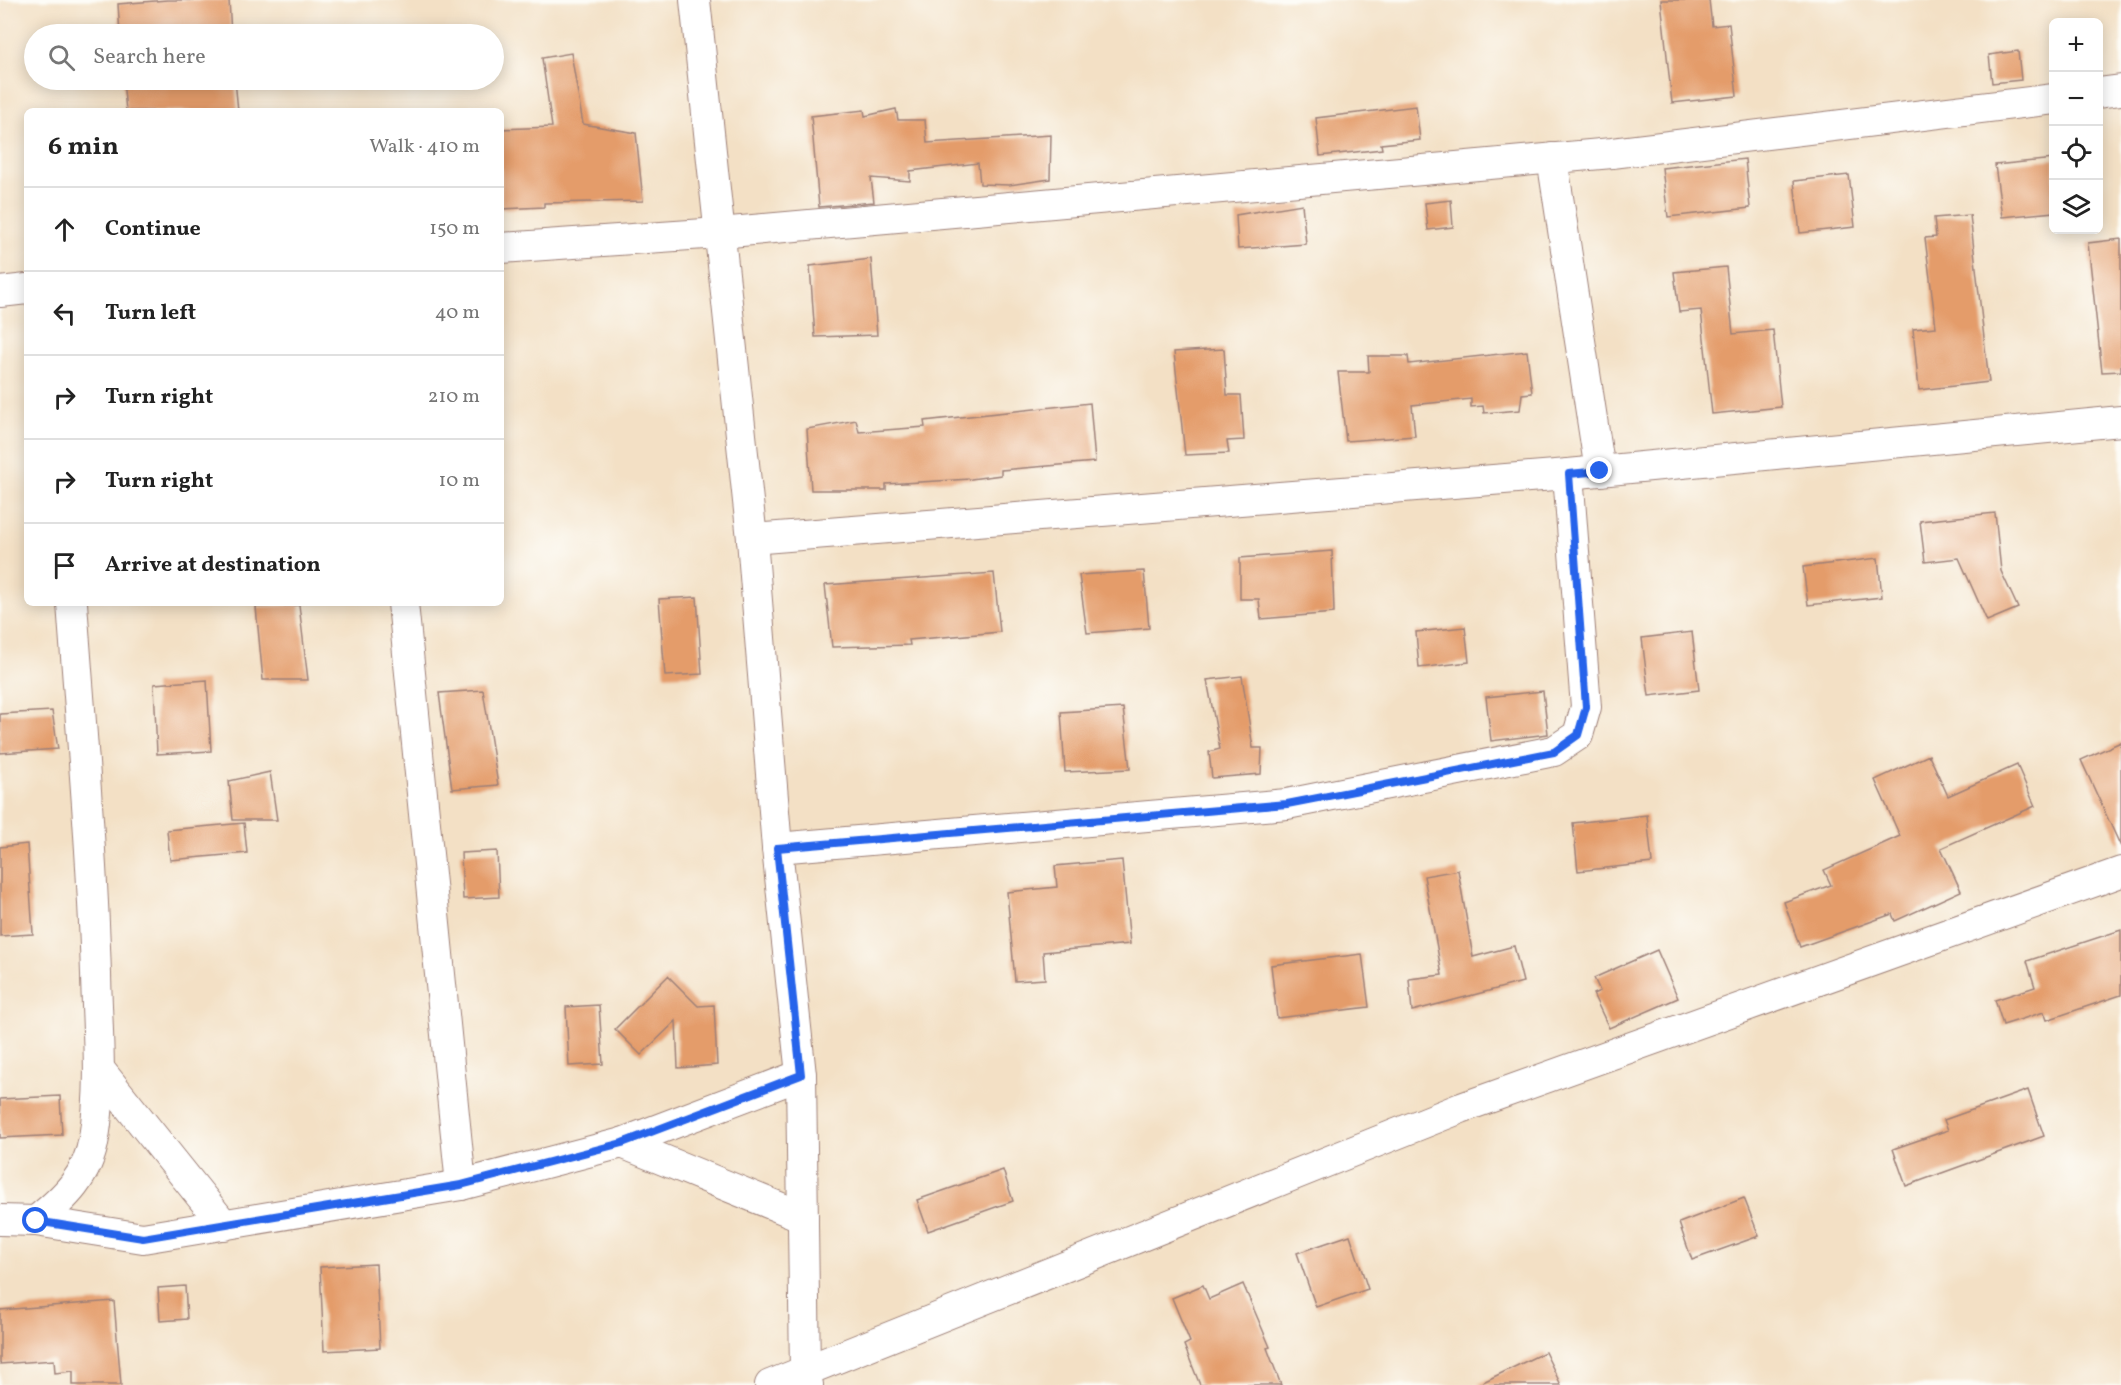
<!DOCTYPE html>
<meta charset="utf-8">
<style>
:root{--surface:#fff;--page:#f2f2f2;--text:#222;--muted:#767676;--line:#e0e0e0}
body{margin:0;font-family:Vollkorn,serif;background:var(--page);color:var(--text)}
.controls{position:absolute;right:18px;top:18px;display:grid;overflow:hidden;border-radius:9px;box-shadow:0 3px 15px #0003}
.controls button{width:54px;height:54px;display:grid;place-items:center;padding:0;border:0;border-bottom:2px solid var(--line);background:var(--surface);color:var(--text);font:30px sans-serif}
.stop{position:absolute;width:18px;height:18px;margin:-14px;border:4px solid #2563eb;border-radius:50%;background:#fff}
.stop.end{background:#2563eb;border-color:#fff;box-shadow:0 2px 6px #0008}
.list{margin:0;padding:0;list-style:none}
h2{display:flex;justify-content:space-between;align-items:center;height:78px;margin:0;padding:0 24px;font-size:26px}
h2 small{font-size:20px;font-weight:400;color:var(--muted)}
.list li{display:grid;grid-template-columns:39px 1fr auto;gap:18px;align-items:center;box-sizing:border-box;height:84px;padding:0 24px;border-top:2px solid var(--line)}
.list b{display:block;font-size:22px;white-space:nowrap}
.list em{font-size:20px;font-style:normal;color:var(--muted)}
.icon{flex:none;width:33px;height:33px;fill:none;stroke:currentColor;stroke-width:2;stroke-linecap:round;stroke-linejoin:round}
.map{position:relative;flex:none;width:2121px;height:1385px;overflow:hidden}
.search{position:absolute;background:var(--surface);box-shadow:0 3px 15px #0003;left:24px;top:24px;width:480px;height:66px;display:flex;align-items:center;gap:15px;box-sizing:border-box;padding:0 21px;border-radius:33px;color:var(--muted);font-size:22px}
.panel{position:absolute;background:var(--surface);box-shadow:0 3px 15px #0003;left:24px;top:108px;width:480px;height:498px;border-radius:9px}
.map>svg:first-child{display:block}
</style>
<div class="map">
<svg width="2121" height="1385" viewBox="0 0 2121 1385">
<rect width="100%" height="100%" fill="#fdfcf7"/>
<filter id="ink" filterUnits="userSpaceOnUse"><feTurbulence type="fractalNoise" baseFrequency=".0167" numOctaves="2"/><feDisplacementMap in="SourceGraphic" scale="12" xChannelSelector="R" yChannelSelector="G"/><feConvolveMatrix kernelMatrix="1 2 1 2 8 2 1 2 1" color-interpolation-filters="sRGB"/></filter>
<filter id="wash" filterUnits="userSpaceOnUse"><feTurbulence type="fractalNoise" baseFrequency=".008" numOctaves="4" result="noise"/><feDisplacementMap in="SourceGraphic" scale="24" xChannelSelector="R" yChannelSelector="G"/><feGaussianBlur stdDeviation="1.35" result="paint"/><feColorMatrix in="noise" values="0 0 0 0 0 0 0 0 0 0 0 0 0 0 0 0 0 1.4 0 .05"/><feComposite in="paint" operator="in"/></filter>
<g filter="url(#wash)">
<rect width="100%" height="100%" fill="#f3e0c5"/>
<g id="blocks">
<g fill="#e49c6a">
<path d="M 167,0 L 229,0 L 231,34 L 120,34 L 118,4 Z"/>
<path d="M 1661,0 L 1709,0 L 1712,26 L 1729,24 L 1737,96 L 1672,103 Z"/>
<path d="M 2018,51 L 2021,80 L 1992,83 L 1989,55 Z"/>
<path d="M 571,53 L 583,124 L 636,133 L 643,201 L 544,203 L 544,207 L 501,209 L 501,129 L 552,127 L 542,58 Z"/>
<path d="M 123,80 L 235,80 L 238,111 L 126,111 Z"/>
<path d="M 1416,106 L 1420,140 L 1381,144 L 1382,149 L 1320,156 L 1316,118 Z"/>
<path d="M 896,109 L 898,120 L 925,120 L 927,143 L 1051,135 L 1050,179 L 1009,185 L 980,184 L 978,163 L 910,171 L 910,181 L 871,178 L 874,202 L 819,207 L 811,116 L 864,110 L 865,116 Z"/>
<path d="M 1745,159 L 1750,208 L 1668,217 L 1662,168 Z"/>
<path d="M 2054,159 L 2054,212 L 2002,217 L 1995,165 Z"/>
<path d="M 1849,175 L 1855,227 L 1800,233 L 1794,181 Z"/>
<path d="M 1451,200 L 1453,227 L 1428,230 L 1425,203 Z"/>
<path d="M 1302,204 L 1306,244 L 1238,249 L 1236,215 Z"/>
<path d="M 1970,215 L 1989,382 L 1919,390 L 1913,329 L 1936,327 L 1925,238 L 1936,237 L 1934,218 Z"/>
<path d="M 2121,239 L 2121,371 L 2102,372 L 2088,243 Z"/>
<path d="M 871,259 L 877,335 L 815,337 L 810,266 Z"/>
<path d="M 1726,267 L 1733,334 L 1773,330 L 1781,407 L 1712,414 L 1701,310 L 1679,312 L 1674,272 Z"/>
<path d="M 1224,349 L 1227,395 L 1241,395 L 1244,440 L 1227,441 L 1229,453 L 1185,455 L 1174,352 Z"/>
<path d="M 1527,351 L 1532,393 L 1522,394 L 1520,410 L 1484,413 L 1483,406 L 1471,407 L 1471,399 L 1412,405 L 1415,436 L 1346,441 L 1338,372 L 1369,372 L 1368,356 L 1408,356 L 1409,364 Z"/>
<path d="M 1090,403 L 1095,462 L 1001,470 L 1001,475 L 971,479 L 886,484 L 886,490 L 811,490 L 807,429 L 856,420 L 859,432 L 925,427 L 924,421 Z"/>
<path d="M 1995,513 L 2001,571 L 2018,608 L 1987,621 L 1959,558 L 1925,562 L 1920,521 Z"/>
<path d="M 1332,551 L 1334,613 L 1261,619 L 1259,599 L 1240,599 L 1240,558 Z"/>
<path d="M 1878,558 L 1882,597 L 1808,605 L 1803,567 Z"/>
<path d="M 1144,571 L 1149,628 L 1087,633 L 1079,575 Z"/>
<path d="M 994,573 L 1000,632 L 909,640 L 910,645 L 832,647 L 825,585 Z"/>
<path d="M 697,597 L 702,674 L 665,676 L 659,599 Z"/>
<path d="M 299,605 L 308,680 L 263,680 L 256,607 Z"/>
<path d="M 1465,627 L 1469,662 L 1419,668 L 1416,632 Z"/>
<path d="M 1692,632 L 1699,690 L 1649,696 L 1642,638 Z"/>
<path d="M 1242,676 L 1253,748 L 1262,748 L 1261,774 L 1212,778 L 1209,752 L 1220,749 L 1207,680 Z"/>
<path d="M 207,680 L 211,751 L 157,754 L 154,684 Z"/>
<path d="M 483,690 L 498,785 L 452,789 L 439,693 Z"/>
<path d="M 1543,691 L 1548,734 L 1491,741 L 1486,697 Z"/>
<path d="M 1123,708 L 1130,769 L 1065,772 L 1061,712 Z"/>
<path d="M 52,711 L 58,749 L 0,753 L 0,714 Z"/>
<path d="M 2121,742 L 2121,847 L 2081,760 Z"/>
<path d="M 1929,755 L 1948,796 L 2017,765 L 2035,806 L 1941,848 L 1961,891 L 1895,921 L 1892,914 L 1800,947 L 1784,902 L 1831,885 L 1824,870 L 1900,836 L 1875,780 Z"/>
<path d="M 270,772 L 277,820 L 233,820 L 229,781 Z"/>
<path d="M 1647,815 L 1652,863 L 1578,871 L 1573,823 Z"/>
<path d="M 244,823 L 247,853 L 170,860 L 167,830 Z"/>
<path d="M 27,844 L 33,934 L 0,936 L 0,847 Z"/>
<path d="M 497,851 L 499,897 L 463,899 L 461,853 Z"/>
<path d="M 1122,860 L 1130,944 L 1043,952 L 1045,979 L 1015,981 L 1007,892 L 1057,887 L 1055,866 Z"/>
<path d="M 1458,870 L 1473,957 L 1514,946 L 1523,982 L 1412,1011 L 1409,979 L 1442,975 L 1424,876 Z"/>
<path d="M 2121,930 L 2121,995 L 2047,1020 L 2044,1012 L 2003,1025 L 1995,1000 L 2035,987 L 2027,961 Z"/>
<path d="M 1657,950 L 1678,998 L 1609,1028 L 1593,994 L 1600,991 L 1594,978 Z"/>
<path d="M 1362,954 L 1369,1007 L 1277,1018 L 1271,965 Z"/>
<path d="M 668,976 L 698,1006 L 714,1005 L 717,1065 L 678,1068 L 676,1021 L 641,1055 L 615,1029 Z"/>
<path d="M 599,1005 L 603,1064 L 569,1066 L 566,1007 Z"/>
<path d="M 2028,1090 L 2044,1136 L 1906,1186 L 1893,1149 L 1948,1130 L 1944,1120 Z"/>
<path d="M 60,1096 L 62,1135 L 0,1138 L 0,1099 Z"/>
<path d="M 1003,1170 L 1013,1201 L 928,1231 L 917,1200 Z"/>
<path d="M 1744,1198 L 1759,1236 L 1692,1260 L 1679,1223 Z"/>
<path d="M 1350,1235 L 1368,1289 L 1316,1307 L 1297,1253 Z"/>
<path d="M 376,1264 L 380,1348 L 324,1351 L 320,1267 Z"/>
<path d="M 1243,1284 L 1270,1347 L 1267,1348 L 1281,1385 L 1200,1385 L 1184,1345 L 1190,1342 L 1172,1298 L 1203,1285 L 1209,1299 Z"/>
<path d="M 185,1286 L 187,1319 L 160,1321 L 158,1288 Z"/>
<path d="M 114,1301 L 121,1385 L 73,1385 L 73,1371 L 55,1373 L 54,1360 L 0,1364 L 0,1310 Z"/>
<path d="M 1545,1352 L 1561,1385 L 1477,1385 Z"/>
</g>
</g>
</g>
<g filter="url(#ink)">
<use href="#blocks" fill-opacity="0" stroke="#9e8078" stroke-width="1.5"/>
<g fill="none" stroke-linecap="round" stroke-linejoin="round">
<defs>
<g id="minor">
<path d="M 695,0 L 752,539 L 777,848 L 801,1075 L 805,1373 L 808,1385"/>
<path d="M 2098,93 L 2121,90"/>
<path d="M 1552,158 L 1600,471"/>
<path d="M 501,248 L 719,233 L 1612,153 L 2054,99"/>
<path d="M 0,292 L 27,289"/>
<path d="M 752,539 L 1568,474 L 2121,421"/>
<path d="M 403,603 L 461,1185"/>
<path d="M 777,848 L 1287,804 L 1554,751 L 1578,735 L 1586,707 L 1568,474"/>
<path d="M 99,1069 L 224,1225"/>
<path d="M 622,1143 L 803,1217"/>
<path d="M 0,1220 L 36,1221 L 143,1238 L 461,1185 L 622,1143 L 801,1075"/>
<path d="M 36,1221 C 65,1198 88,1176 94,1138 C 103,1084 97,1028 96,974 C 92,850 81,727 72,603"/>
<path d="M 770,1385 L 1461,1108 L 2121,872"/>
</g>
</defs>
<use href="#minor" stroke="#9e8078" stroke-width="32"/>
<use href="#minor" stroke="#fff" stroke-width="30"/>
</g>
</g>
<g fill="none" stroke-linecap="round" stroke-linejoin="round" filter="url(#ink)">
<path stroke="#2563eb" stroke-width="8" d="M 36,1221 L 143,1238 L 461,1185 L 622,1143 L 801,1075 L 777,848 L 1287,804 L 1554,752 L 1578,735 L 1586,707 L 1569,474 L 1600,471"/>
</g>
</svg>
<div class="controls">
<button>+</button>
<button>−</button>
<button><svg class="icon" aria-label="locate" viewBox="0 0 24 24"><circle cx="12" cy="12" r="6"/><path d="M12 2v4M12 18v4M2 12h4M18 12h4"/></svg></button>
<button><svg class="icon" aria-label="layers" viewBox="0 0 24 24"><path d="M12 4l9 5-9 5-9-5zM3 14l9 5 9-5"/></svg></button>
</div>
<div class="stop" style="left:36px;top:1221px"></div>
<div class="stop end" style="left:1600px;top:471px"></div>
<div class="search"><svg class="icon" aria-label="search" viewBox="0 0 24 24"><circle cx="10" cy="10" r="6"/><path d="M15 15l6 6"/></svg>Search here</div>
<section class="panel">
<h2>6 min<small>Walk · 410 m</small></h2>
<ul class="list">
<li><svg class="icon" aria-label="ahead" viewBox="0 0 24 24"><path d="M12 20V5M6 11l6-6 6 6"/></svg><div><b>Continue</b></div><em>150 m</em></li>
<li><svg class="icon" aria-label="left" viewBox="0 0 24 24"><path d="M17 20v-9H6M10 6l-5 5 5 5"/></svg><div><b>Turn left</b></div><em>40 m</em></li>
<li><svg class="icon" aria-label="right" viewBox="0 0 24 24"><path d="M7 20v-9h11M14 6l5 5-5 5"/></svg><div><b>Turn right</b></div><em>210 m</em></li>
<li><svg class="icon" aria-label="right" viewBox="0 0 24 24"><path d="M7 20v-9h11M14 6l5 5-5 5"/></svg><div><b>Turn right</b></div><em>10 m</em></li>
<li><svg class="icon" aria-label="arrive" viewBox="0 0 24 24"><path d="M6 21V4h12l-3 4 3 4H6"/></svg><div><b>Arrive at destination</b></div></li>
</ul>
</section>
</div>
